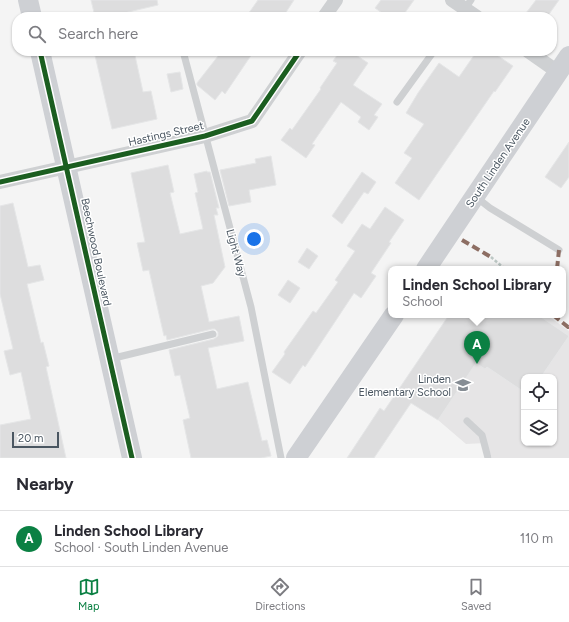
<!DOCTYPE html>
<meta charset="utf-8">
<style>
:root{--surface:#fff;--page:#f2f2f3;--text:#2b2b33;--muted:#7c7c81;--line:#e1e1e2;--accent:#0b8043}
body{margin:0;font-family:Figtree,sans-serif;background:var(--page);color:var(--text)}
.controls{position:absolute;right:12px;bottom:12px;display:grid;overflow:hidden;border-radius:8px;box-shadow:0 1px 3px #0004}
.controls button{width:36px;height:36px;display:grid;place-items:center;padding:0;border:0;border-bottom:1px solid var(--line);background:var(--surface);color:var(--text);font:20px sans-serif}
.scale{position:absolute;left:12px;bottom:10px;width:47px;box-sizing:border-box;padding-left:4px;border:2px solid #4a5661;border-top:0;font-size:11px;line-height:14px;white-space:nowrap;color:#4a5661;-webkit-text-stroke:3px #fff;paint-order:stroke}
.you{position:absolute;left:254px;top:239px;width:14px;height:14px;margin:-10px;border:3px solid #fff;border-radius:50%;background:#1a73e8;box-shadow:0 0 0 6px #1a73e833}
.badge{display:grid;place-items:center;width:26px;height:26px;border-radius:50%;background:var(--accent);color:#fff;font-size:13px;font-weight:700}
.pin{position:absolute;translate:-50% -33px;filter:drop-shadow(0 1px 2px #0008)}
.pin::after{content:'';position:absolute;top:21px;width:14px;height:12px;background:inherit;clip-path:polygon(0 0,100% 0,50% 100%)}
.popup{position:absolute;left:388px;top:266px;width:178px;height:52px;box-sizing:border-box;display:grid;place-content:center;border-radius:8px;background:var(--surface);filter:drop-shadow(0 1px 3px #0005);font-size:13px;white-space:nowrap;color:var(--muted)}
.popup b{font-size:15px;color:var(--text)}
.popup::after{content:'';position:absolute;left:50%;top:100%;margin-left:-8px;border:8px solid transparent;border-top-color:var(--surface)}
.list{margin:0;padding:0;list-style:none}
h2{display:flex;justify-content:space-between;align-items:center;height:52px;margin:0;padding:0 16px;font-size:17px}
h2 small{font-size:13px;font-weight:400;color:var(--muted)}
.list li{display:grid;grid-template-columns:26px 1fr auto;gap:12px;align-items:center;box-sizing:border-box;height:56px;padding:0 16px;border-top:1px solid var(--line)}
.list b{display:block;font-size:15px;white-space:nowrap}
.list p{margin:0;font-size:13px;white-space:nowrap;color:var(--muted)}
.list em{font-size:13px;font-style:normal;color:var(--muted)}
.icon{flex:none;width:22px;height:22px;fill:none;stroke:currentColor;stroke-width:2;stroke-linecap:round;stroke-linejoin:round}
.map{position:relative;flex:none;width:569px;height:458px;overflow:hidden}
.search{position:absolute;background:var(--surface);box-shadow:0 1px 3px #0004;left:12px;right:12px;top:12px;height:44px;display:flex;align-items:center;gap:10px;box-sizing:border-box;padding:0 14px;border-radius:16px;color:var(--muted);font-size:15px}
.sheet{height:108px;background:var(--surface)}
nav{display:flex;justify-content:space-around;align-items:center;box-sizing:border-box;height:56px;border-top:1px solid var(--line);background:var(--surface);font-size:11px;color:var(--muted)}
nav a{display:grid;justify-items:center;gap:2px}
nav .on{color:var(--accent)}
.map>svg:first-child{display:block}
</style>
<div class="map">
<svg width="569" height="458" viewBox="0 0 569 458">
<rect width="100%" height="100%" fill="#f4f4f4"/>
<path fill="#e6e5e6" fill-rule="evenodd" d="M 449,315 L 547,315 L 569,331 L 569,458 L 492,458 L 486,443 L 466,444 L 438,420 L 397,393 ZM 524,377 L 554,377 L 554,443 L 524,443 Z"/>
<g fill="#ddddde" stroke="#e5e6e7">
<path d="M 91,0 L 157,0 L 158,5 L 107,17 L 95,17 Z"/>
<path d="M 258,0 L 294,0 L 283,17 L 246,17 Z"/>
<path d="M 381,0 L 414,0 L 402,17 L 388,17 L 375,8 Z"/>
<path d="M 536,0 L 559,0 L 547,17 L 523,17 Z"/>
<path d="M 94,51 L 134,51 L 143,92 L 151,91 L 157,119 L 112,129 Z"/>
<path d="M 222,51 L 254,51 L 225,94 L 222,91 L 215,100 L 197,85 L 197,83 Z"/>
<path d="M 340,51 L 350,51 L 368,63 L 353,85 L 382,104 L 374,115 L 378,117 L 369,130 L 358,122 L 361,117 L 341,102 L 312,144 L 315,145 L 306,158 L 281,140 L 290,128 L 292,130 L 321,89 L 320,88 L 337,63 L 333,61 Z"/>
<path d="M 477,51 L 491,51 L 513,66 L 495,92 L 494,91 L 419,200 L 395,183 L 412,158 L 404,153 L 424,124 L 406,113 L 418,93 L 439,63 L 459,77 Z"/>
<path d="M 180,72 L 183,89 L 171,92 L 167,74 Z"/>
<path d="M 569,142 L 569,177 L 561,188 L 545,177 Z"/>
<path d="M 271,156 L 276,185 L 249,190 L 251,202 L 229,206 L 220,170 L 256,163 L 255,159 Z"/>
<path d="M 168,165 L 174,192 L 170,193 L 180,234 L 203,229 L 195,193 L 198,192 L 194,174 L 207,171 L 207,172 L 210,172 L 219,208 L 216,208 L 218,215 L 214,215 L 225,267 L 213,283 L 201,286 L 209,322 L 239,316 L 244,341 L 208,348 L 217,389 L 248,382 L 262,441 L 267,440 L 271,456 L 261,458 L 191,458 L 183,420 L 190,418 L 180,375 L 175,376 L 169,350 L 214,339 L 218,336 L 218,332 L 215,329 L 212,329 L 167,340 L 166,335 L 164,336 L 149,270 L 143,271 L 137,243 L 145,242 L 131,173 Z"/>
<path d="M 362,172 L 376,182 L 368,194 L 364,192 L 342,224 L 332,216 Z"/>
<path d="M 13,203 L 28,267 L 40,265 L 44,280 L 27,284 L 41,343 L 43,342 L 49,366 L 46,367 L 66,458 L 0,458 L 0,425 L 31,419 L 21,372 L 10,375 L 4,351 L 13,349 L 0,294 L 0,206 Z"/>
<path d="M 385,207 L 404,220 L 389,242 L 391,243 L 371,273 L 376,276 L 361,298 L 354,293 L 305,367 L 303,365 L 290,384 L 272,372 L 285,354 L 284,352 L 313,311 L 316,313 L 338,282 L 335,280 L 355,251 L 347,246 L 362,224 L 370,229 Z"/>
<path d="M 307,248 L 318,256 L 309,269 L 298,262 Z"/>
<path d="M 288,280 L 300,288 L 290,303 L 278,295 Z"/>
<path d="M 449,315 L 538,315 L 569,336 L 541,377 L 524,377 L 524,392 L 487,367 L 485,369 L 476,363 L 438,420 L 411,403 L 374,458 L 347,458 L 380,408 L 384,411 Z"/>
</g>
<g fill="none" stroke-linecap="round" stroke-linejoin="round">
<path stroke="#bcc7c4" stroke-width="2.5" stroke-dasharray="3 2" stroke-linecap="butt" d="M 491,257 L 505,269"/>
<g stroke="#ced0d2" stroke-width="7">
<path d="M 459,17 L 471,0"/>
<path d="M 183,51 L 251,307 L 281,458"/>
<path d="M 397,102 L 434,51"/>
<path d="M 476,197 L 490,208 L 559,250"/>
<path d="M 110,359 L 213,334"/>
<path d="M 467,421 L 482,435 L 488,458"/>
</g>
<g stroke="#ced0d2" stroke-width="14">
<path d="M 452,0 L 477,17"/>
<path d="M 324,17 L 336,0"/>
<path d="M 528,51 L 558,72"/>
<path d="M 0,182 L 205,136 L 252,121 L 300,51"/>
</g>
<g stroke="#ced0d4" stroke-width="20">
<path d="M 28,0 L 32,17"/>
<path d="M 40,51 L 132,458"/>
<path d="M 426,269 L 569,56"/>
<path d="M 296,458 L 394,315"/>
</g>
<g stroke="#8d6e63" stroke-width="4" stroke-dasharray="8 4" stroke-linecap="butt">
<path d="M 462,240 L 491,257"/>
<path d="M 557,269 L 559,250"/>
<path d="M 553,315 L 568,327 L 569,325"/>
</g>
<defs>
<g id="cycleway">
<path d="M 40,51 L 132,458"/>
<path d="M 0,182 L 205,136 L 252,121 L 300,51"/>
</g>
</defs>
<use href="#cycleway" stroke="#fff" stroke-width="8"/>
<use href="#cycleway" stroke="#1b5e20" stroke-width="5"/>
</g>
<defs>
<symbol id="school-bare" viewBox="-9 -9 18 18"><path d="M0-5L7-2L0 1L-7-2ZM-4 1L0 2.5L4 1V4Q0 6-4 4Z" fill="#868d94" stroke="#fff" stroke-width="2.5" paint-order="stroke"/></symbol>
</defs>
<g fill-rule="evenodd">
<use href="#school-bare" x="452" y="374" width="22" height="22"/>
</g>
<g text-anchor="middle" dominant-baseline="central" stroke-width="3" stroke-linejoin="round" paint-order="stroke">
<g font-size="11" fill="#4a5661" stroke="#fff">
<text transform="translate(166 134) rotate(-13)">Hastings Street</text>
<text transform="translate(498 163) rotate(-56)">South Linden Avenue</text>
<text transform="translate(96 252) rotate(78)">Beechwood Boulevard</text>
<text transform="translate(236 253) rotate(75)">Light Way</text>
</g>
<g font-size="11" fill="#4a5661" stroke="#fff" text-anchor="end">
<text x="451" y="379">Linden<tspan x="451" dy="13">Elementary School</tspan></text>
</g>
</g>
</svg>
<div class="controls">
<button><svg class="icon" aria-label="locate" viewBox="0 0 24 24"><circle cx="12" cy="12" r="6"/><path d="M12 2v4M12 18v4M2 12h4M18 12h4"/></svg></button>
<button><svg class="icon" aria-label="layers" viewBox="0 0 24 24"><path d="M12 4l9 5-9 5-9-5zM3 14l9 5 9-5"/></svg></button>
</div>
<div class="scale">20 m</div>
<div class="you"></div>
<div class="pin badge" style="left:477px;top:364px">A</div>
<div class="popup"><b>Linden School Library</b>School</div>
<div class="search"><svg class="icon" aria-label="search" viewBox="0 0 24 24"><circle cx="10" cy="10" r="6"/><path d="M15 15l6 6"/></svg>Search here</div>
</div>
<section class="sheet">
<h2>Nearby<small></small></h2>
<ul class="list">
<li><span class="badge">A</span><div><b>Linden School Library</b><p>School · South Linden Avenue</p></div><em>110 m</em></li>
</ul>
</section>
<nav>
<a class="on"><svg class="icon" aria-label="map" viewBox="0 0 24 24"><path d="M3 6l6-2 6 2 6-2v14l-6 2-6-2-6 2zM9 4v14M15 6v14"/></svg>Map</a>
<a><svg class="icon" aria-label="directions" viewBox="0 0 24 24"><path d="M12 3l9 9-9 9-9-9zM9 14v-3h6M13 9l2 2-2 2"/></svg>Directions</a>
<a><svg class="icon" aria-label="saved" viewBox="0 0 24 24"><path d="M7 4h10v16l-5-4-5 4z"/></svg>Saved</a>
</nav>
